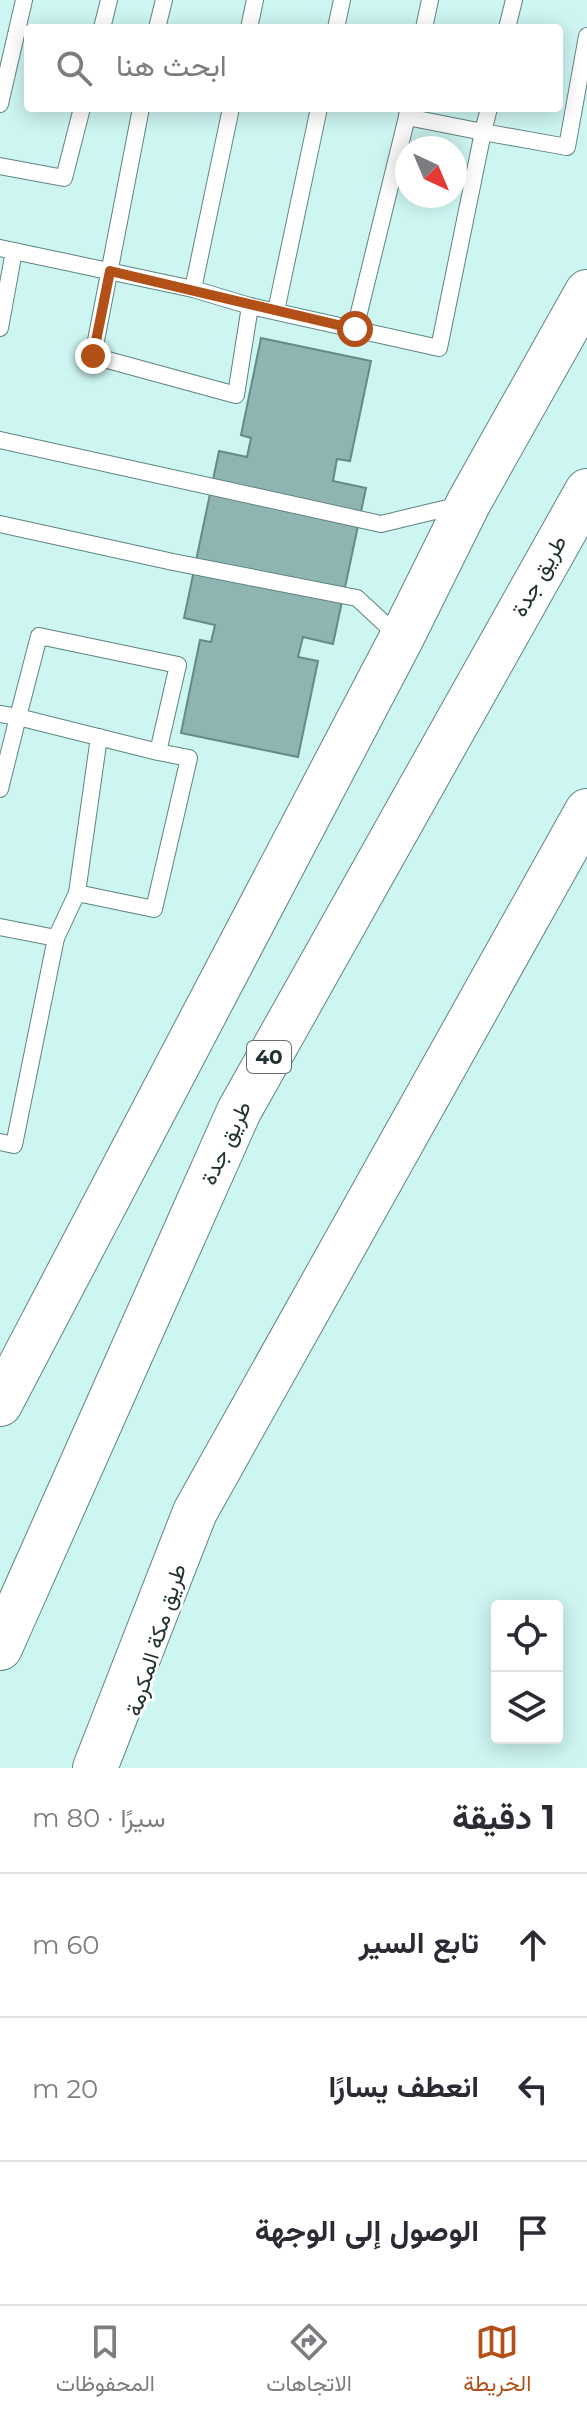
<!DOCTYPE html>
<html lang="ar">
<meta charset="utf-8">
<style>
:root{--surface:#fff;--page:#f7f7f7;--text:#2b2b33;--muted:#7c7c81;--line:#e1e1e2;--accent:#b35017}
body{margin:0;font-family:Montserrat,Vazirmatn,sans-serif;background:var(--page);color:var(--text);direction:rtl}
.controls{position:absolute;right:24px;bottom:24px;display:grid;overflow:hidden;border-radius:8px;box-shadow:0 4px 20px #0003}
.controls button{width:72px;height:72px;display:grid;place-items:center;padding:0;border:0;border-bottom:2px solid var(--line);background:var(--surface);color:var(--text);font:40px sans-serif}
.compass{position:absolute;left:395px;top:136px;width:72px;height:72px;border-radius:50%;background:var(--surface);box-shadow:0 4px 20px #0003;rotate:136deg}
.stop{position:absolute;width:24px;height:24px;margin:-18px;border:6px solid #b35017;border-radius:50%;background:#fff}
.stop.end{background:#b35017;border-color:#fff;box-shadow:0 2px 8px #0008}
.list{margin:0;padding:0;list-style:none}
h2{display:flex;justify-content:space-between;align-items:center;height:104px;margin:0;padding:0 32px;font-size:34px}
h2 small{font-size:26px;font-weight:400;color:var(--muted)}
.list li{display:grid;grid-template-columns:52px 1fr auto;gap:24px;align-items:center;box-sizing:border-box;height:144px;padding:0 32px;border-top:2px solid var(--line)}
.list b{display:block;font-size:30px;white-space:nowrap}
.list em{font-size:26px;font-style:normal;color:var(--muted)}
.icon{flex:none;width:44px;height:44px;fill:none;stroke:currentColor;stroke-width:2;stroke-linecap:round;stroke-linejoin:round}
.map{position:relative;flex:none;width:587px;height:1768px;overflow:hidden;direction:ltr}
.search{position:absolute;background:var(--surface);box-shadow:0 4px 20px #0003;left:24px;right:24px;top:24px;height:88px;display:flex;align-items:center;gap:20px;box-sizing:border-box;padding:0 28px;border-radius:8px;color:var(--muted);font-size:30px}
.sheet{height:536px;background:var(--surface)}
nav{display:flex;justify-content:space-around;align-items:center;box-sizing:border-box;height:112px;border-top:2px solid var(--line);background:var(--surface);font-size:22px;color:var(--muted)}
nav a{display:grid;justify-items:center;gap:4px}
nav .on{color:var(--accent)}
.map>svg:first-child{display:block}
</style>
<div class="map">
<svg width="587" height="1768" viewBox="0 0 587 1768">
<rect width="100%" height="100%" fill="#cdf5f2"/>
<path fill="#8fb5b2" stroke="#658a87" stroke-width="2" d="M 261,338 L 371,361 L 350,461 L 337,459 L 333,481 L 366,488 L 333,644 L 303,637 L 298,657 L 318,661 L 298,757 L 181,733 L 200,640 L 211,642 L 215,625 L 184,618 L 219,451 L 247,457 L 251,438 L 241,435 Z"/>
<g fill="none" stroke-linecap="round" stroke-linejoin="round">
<defs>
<g id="lane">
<path d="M 102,28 L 109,0"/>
<path d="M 157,28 L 164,0"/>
<path d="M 249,28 L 255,0"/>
<path d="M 336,28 L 342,0"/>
<path d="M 424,28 L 430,0"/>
<path d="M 507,28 L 514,0"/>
<path d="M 0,104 L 24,0"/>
<path d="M 141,108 L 93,356 L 236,395 L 250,306 L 439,348 L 483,132 L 567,147 L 587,36"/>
<path d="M 231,108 L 193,289 L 250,306"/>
<path d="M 408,109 L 407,117 L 483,132 L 489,108"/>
<path d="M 0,166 L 64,178 L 82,108"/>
<path d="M 0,248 L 193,289"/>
<path d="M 276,311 L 319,108"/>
<path d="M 0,328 L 14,251"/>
<path d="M 355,329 L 407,117"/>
<path d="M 0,440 L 381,524 L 460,505"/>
<path d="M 0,524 L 173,562 L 357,598 L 400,638"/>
<path d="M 0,714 L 18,717 L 0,789"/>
<path d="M 77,893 L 99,737"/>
<path d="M 0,927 L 56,938 L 14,1145 L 0,1142"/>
<path d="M 56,938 L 77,893 L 154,909 L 189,758 L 158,752 L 178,665 L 39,636 L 18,717 L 158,752"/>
</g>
<path id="secondary" d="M 0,1404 L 401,639 L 469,502 L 587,292"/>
<g id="highway">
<path d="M 0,1648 L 239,1111 L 587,491"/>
<path d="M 95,1768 L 195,1512 L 587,811"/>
</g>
</defs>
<use href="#lane" stroke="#5f8481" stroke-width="18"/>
<use href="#secondary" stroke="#5f8481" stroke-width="46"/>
<use href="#highway" stroke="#5f8481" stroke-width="46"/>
<use href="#lane" stroke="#fff" stroke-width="16"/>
<use href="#secondary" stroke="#fff" stroke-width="44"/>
<use href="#highway" stroke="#fff" stroke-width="44"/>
</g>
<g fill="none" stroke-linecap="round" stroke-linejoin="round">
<path stroke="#b35017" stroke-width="10" d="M 93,356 L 110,271 L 355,329"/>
</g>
<g text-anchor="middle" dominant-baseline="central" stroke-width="6" stroke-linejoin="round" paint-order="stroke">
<rect fill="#fff" stroke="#646f6d" stroke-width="2" x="247" y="1041" width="44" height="32" rx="6"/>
<g font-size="20" font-weight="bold" fill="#21312f">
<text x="269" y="1057">40</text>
</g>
<g font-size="22" fill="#21312f" stroke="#fff">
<text transform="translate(539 576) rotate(-61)">طريق جدة</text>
<text transform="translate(226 1143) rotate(-65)">طريق جدة</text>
<text transform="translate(156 1640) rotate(-73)">طريق مكة المكرمة</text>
</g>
</g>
</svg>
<div class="controls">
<button><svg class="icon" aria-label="locate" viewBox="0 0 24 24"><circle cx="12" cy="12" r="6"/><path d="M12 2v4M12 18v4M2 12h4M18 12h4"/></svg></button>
<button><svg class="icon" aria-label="layers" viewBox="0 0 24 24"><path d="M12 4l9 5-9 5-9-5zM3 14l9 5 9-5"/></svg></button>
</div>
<svg class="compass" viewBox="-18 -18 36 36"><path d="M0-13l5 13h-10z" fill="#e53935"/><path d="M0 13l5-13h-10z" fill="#7c7c81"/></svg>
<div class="stop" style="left:355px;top:329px"></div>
<div class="stop end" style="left:93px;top:356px"></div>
<div class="search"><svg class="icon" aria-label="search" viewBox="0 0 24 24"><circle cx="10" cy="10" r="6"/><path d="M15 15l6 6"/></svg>ابحث هنا</div>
</div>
<section class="sheet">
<h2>1 دقيقة<small>سيرًا · 80 m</small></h2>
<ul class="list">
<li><svg class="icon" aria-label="ahead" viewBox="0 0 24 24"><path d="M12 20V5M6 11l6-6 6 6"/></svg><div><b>تابع السير</b></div><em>60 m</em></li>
<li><svg class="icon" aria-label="left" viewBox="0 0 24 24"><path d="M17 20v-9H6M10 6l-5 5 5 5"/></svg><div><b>انعطف يسارًا</b></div><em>20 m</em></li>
<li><svg class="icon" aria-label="arrive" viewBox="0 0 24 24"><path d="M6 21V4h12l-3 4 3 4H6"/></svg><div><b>الوصول إلى الوجهة</b></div></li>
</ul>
</section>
<nav>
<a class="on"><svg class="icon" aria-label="map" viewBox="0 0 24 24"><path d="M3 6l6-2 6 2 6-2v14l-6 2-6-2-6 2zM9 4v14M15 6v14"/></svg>الخريطة</a>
<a><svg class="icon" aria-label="directions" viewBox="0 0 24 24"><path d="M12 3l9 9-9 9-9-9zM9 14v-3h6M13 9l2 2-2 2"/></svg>الاتجاهات</a>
<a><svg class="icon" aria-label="saved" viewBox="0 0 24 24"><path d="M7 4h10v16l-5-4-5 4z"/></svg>المحفوظات</a>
</nav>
